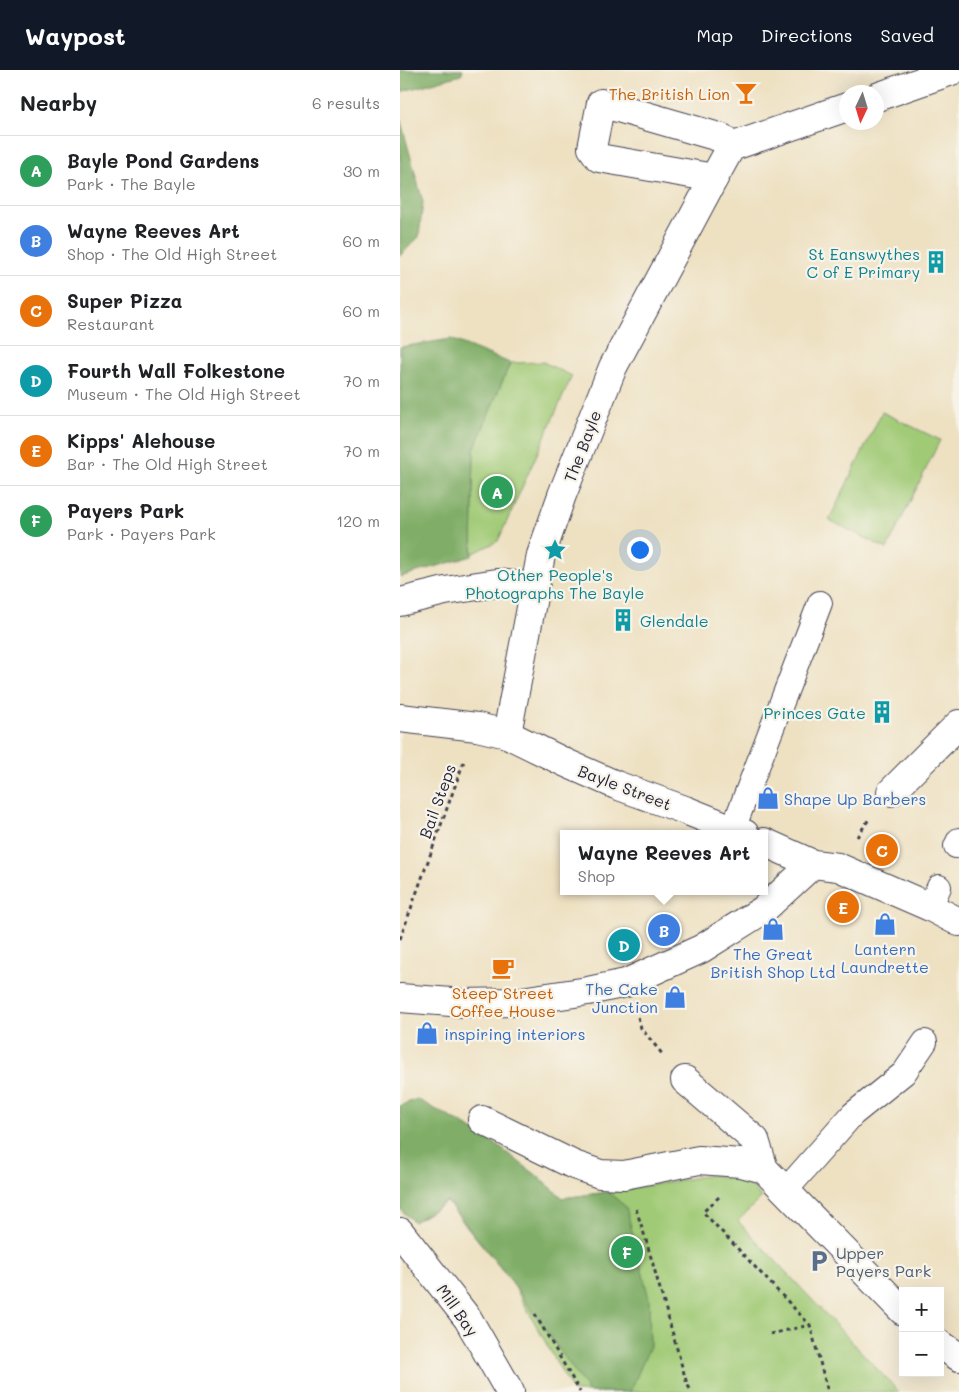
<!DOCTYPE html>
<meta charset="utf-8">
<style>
:root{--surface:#fff;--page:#f2f2f2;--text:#202124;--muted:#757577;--line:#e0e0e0;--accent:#111827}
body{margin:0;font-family:Mali,sans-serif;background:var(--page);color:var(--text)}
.controls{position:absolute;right:15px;bottom:15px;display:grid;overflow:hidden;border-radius:0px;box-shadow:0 5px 20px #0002}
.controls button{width:45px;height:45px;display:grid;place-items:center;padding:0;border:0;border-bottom:1px solid var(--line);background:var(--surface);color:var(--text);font:25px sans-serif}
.compass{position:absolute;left:439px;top:15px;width:45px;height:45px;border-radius:50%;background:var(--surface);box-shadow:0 5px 20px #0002;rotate:184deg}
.you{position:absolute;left:239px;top:479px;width:18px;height:18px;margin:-12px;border:4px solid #fff;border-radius:50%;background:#1a73e8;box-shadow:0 0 0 8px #1a73e833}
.badge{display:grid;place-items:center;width:32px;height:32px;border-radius:50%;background:var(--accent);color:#fff;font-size:16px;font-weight:700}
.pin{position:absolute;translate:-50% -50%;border:2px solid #fff;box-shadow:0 1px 5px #0006}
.popup{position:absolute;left:160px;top:760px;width:208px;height:65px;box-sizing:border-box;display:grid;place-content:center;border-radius:0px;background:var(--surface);filter:drop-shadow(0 1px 4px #0005);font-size:16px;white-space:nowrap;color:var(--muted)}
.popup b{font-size:19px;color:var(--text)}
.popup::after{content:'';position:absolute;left:50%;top:100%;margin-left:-10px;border:10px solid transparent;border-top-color:var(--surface)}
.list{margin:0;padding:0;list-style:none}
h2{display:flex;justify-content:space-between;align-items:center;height:65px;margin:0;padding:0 20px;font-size:21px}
h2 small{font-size:16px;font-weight:400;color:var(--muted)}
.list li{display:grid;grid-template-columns:32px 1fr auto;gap:15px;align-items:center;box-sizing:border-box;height:70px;padding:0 20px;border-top:1px solid var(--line)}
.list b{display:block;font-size:19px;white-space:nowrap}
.list p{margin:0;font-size:16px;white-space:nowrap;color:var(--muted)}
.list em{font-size:16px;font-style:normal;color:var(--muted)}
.map{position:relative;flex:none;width:559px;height:1322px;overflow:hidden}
header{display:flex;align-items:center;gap:30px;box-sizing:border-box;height:70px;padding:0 25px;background:var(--accent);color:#fff}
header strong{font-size:24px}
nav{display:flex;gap:28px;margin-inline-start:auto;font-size:18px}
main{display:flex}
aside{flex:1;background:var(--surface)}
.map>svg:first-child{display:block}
</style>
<header>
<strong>Waypost</strong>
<nav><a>Map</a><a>Directions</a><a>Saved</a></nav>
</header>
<main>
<aside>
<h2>Nearby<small>6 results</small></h2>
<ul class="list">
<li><span class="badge" style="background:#2e9e5b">A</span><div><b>Bayle Pond Gardens</b><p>Park · The Bayle</p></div><em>30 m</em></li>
<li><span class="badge" style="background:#3f7fe0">B</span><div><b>Wayne Reeves Art</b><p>Shop · The Old High Street</p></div><em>60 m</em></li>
<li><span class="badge" style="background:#e8710a">C</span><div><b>Super Pizza</b><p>Restaurant</p></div><em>60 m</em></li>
<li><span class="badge" style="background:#0f9aa8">D</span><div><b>Fourth Wall Folkestone</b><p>Museum · The Old High Street</p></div><em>70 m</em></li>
<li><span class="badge" style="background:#e8710a">E</span><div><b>Kipps' Alehouse</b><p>Bar · The Old High Street</p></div><em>70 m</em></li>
<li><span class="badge" style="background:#2e9e5b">F</span><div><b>Payers Park</b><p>Park · Payers Park</p></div><em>120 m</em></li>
</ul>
</aside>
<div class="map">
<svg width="559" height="1322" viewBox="0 0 559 1322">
<rect width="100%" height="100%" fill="#f7f3e8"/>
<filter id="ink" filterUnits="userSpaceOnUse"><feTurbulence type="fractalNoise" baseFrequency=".02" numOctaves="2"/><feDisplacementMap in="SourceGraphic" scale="10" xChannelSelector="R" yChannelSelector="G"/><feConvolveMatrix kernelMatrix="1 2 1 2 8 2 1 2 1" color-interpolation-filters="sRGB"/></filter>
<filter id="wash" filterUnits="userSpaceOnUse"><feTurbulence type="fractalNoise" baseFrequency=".0096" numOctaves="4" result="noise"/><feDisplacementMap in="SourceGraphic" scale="20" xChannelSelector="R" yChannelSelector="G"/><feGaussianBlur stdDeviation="1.12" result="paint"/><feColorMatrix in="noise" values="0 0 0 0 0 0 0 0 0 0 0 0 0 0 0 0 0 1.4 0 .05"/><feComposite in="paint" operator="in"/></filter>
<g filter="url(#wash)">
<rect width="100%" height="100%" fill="#eee1c2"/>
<g fill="#a0ca76" stroke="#617658">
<path d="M 143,292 L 172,306 L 98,471 L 72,484 L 74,379 L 110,293 Z"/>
<path d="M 482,342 L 540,370 L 487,479 L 429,450 Z"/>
<path d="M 17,1029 L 135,1104 L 163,1128 L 208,1122 L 310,1105 L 335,1108 L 347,1113 L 362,1127 L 338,1151 L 499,1322 L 173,1322 L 112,1212 L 47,1132 L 14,1152 L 0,1139 L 0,1036 Z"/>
</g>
<g fill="#80ae67" stroke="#516851">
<path d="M 0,0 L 63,0 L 61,5 L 0,22 Z"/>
<path d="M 0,48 L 23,132 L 19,167 L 0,186 Z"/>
<path d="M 51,269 L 110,293 L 74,379 L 72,486 L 0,507 L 0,277 Z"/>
<path d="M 17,1029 L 86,1067 L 135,1104 L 163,1128 L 208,1122 L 226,1137 L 249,1229 L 250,1276 L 230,1322 L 189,1322 L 112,1212 L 47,1131 L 14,1152 L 0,1139 L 0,1036 Z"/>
</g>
</g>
<g filter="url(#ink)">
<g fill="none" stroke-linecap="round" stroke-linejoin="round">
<defs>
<g id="service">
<path d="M 333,759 L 420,533"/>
<path d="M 556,776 L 559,770"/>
<path d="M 530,837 L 539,817"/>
<path d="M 385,1121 L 453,1044 L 504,1003 L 525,972"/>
</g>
<g id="pedestrian">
<path d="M 491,722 L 559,654"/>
<path d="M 0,928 L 64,933 L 114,932 L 188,921 L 226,913 L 301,879 L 363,840 L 413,794"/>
</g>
<g id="minor">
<path d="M 477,27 L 554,0"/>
<path d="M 314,108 L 199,88 L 192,78 L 201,33 L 322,68 L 331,77"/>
<path d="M 0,532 L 45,521 L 97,513 L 134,517"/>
<path d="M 0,648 L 77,657 L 107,664 L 166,693 L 216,715 L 285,740 L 345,764"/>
<path d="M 107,664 L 141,485 L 162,425 L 213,297 L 314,108 L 331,77 L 447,37"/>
<path d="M 364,772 L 413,794 L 438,797 L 530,837 L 559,852"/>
<path d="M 285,1010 L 355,1070 L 364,1099 L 503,1241"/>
<path d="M 82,1050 L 174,1095 L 200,1104 L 224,1105 L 299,1090 L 341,1093 L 364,1099"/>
<path d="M 0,1162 L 68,1249 L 110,1322"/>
<path d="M 540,1274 L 559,1287"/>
</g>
</defs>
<use href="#service" stroke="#413f4f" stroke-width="26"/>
<use href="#pedestrian" stroke="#413f4f" stroke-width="30"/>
<use href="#minor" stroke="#413f4f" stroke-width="30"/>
<g stroke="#413f4f" stroke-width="3" stroke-dasharray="4 4" stroke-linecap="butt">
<path d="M 457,767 L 469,749"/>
<path d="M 0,869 L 64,691"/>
<path d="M 238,947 L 241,958 L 263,985"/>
<path d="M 319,1127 L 303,1142 L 410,1255 L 428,1322"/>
<path d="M 236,1139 L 246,1170 L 287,1314 L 292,1322"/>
<path d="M 135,1244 L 180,1322"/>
<path d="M 370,1264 L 410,1255"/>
</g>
<use href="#service" stroke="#fff" stroke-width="24"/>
<use href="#pedestrian" stroke="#fff" stroke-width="28"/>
<use href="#minor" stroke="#fff" stroke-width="28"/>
</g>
</g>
<defs>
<symbol id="bar-bare" viewBox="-9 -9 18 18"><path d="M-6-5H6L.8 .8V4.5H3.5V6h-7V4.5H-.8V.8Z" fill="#e8710a" stroke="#f7f3e8" stroke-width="2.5" paint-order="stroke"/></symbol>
<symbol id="building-bare" viewBox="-9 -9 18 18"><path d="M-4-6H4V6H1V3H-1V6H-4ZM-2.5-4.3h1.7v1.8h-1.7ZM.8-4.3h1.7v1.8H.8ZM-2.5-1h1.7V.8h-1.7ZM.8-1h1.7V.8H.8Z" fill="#0f9aa8" stroke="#f7f3e8" stroke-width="2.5" paint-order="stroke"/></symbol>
<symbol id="sight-bare" viewBox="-9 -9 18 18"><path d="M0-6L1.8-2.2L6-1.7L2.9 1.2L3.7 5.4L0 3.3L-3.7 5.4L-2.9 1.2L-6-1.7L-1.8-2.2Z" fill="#0f9aa8" stroke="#f7f3e8" stroke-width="2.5" paint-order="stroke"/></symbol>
<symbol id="shop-bare" viewBox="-9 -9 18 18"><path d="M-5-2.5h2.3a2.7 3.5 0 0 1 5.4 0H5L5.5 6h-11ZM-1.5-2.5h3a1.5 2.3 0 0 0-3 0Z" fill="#3f7fe0" stroke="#f7f3e8" stroke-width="2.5" paint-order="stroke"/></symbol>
<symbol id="cafe-bare" viewBox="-9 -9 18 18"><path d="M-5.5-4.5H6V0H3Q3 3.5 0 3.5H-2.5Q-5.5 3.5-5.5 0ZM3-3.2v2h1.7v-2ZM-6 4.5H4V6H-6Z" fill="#e8710a" stroke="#f7f3e8" stroke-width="2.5" paint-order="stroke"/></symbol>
<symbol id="parking-bare" viewBox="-9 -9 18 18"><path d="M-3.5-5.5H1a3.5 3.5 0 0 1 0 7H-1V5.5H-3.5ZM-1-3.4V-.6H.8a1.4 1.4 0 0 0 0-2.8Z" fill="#5c6f8a" stroke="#f7f3e8" stroke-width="2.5" paint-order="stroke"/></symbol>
</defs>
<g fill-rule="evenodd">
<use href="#bar-bare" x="330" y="7" width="32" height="32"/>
<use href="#building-bare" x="520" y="176" width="32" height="32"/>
<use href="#sight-bare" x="139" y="464" width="32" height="32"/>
<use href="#building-bare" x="207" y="534" width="32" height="32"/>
<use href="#building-bare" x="466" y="626" width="32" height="32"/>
<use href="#shop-bare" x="352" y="712" width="32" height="32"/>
<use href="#shop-bare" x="469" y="838" width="32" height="32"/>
<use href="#shop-bare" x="357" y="843" width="32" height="32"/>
<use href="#cafe-bare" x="87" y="882" width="32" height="32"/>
<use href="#shop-bare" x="259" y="911" width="32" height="32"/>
<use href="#shop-bare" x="11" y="947" width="32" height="32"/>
<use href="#parking-bare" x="403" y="1175" width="32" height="32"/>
</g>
<g text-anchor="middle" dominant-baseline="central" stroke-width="4.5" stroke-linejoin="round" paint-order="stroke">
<g font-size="16" fill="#c56008" stroke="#f7f3e8" text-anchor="end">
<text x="330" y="23">The British Lion</text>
<text x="103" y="922" text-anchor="middle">Steep Street<tspan x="103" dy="18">Coffee House</tspan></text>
</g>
<g font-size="16" fill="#0d838f" stroke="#f7f3e8" text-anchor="end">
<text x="520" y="183">St Eanswythes<tspan x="520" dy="18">C of E Primary</tspan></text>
<text x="155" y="504" text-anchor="middle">Other People's<tspan x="155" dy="18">Photographs The Bayle</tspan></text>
<text x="240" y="550" text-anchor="start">Glendale</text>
<text x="466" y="642">Princes Gate</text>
</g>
<g font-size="16" fill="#22223b" stroke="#f7f3e8">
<text transform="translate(182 376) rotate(-69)">The Bayle</text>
<text transform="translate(225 717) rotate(21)">Bayle Street</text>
<text transform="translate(37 731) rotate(-70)">Bail Steps</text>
<text transform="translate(58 1240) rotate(55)">Mill Bay</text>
</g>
<g font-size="16" fill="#366cbe" stroke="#f7f3e8" text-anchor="start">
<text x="384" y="728">Shape Up Barbers</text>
<text x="485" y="878" text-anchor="middle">Lantern<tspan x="485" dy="18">Laundrette</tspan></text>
<text x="373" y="883" text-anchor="middle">The Great<tspan x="373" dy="18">British Shop Ltd</tspan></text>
<text x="258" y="918" text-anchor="end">The Cake<tspan x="258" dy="18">Junction</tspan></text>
<text x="44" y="963">inspiring interiors</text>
</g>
<g font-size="16" fill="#4e5e75" stroke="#f7f3e8" text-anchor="start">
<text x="436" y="1182">Upper<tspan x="436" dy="18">Payers Park</tspan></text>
</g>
</g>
</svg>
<div class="controls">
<button>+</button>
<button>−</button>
</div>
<svg class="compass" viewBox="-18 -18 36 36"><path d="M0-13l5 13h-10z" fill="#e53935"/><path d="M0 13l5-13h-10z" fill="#757577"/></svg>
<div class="you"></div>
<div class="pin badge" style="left:97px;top:422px;background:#2e9e5b">A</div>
<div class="pin badge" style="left:264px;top:860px;background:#3f7fe0">B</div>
<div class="popup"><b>Wayne Reeves Art</b>Shop</div>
<div class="pin badge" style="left:482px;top:780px;background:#e8710a">C</div>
<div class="pin badge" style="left:224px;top:875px;background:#0f9aa8">D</div>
<div class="pin badge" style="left:443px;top:837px;background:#e8710a">E</div>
<div class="pin badge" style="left:227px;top:1182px;background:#2e9e5b">F</div>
</div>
</main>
